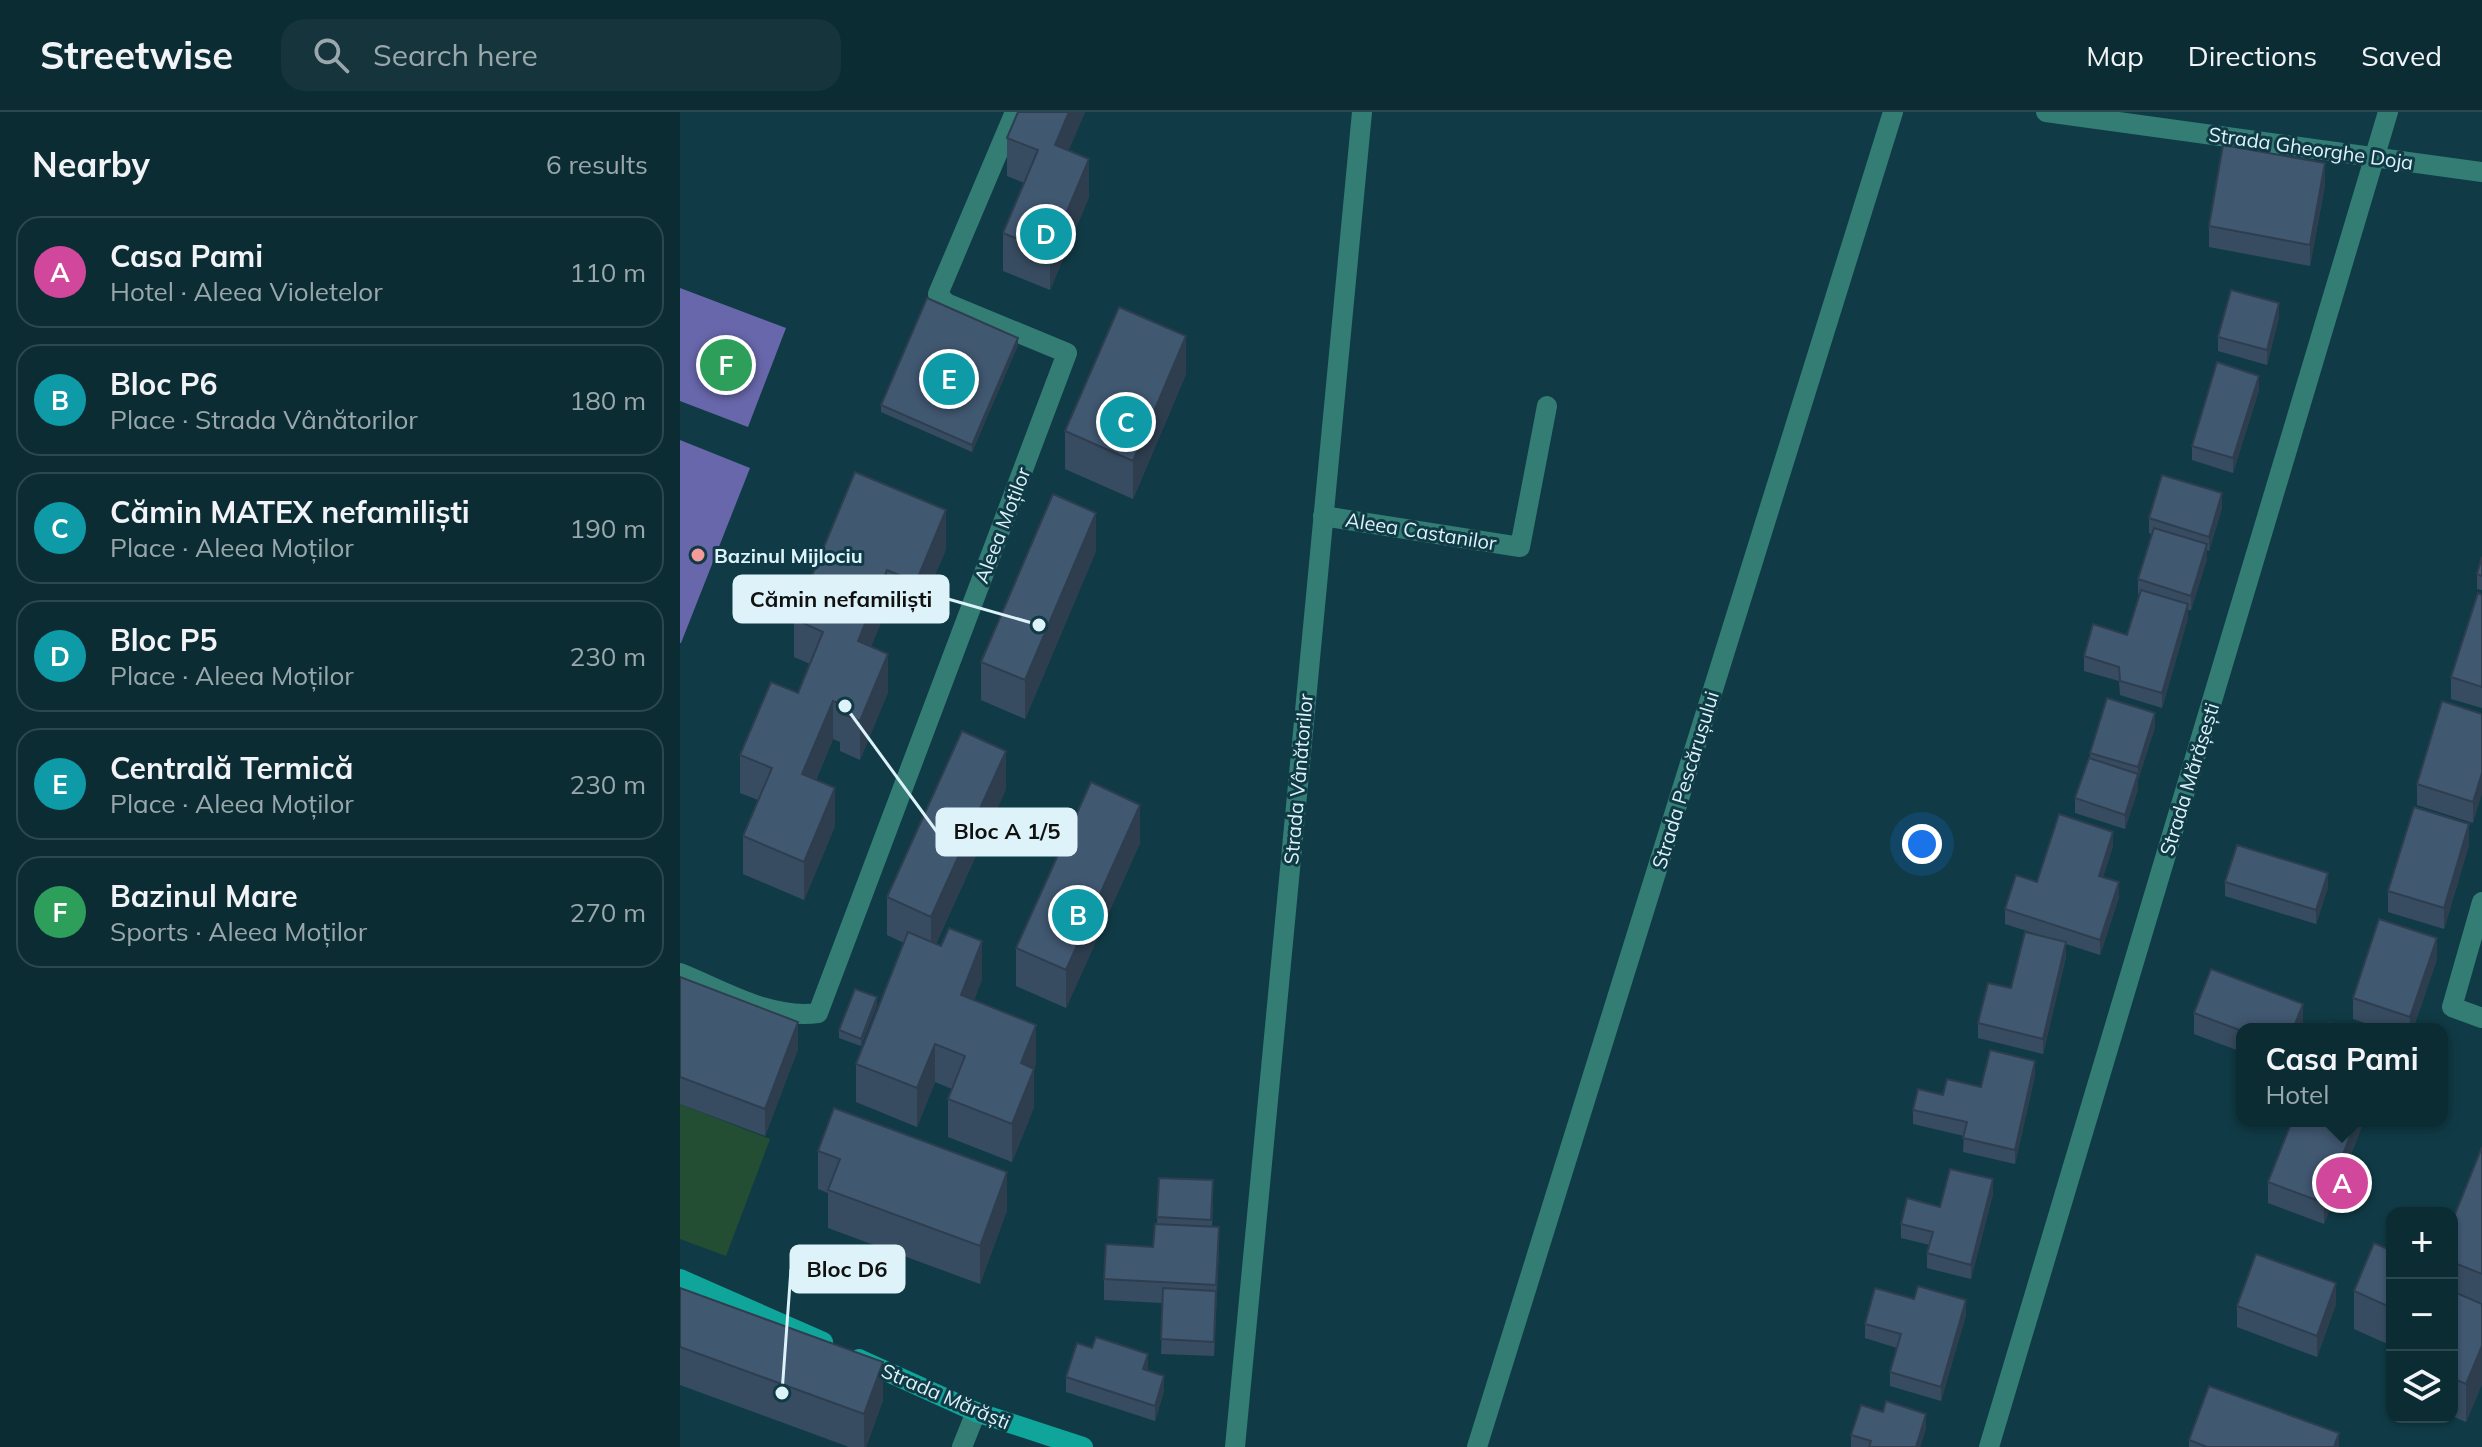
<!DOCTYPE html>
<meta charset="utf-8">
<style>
:root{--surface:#0c2c34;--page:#15343c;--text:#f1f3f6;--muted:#9aa7ac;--line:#2c484f;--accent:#f59b9b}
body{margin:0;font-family:Mulish,sans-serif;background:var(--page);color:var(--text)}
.controls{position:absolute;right:24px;bottom:24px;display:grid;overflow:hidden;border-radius:16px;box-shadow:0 2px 6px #0004}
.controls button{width:72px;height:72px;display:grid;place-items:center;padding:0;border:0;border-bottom:2px solid var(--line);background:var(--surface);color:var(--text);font:40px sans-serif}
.you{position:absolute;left:1242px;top:732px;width:28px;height:28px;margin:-20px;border:6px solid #fff;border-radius:50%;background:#1a73e8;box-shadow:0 0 0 12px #1a73e833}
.badge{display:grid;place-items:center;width:52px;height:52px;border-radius:50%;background:var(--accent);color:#fff;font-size:26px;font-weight:700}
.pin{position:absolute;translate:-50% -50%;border:4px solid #fff;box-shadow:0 2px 8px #0006}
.popup{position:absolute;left:1556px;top:911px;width:212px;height:104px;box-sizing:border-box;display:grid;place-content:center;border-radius:16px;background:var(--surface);filter:drop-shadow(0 2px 6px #0005);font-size:26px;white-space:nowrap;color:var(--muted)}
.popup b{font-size:30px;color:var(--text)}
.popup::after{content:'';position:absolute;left:50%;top:100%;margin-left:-16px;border:16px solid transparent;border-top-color:var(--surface)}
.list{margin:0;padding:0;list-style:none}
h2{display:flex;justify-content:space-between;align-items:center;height:104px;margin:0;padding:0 32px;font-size:34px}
h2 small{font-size:26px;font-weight:400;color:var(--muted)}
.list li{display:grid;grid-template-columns:52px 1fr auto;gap:24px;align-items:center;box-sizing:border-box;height:112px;margin:0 16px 16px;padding:0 16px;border:2px solid var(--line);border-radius:24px}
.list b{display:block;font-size:30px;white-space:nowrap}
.list p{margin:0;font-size:26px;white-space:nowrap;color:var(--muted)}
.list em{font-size:26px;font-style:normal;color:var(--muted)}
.icon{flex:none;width:44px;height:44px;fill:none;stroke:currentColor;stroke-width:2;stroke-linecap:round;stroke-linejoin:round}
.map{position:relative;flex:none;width:1802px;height:1335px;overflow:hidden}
header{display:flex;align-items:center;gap:48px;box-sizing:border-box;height:112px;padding:0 40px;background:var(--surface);border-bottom:2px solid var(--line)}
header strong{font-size:38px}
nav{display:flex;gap:44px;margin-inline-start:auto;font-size:28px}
.search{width:560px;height:72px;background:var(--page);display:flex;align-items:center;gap:20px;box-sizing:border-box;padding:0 28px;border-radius:24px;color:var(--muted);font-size:30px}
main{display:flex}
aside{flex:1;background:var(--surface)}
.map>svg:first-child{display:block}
</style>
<header>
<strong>Streetwise</strong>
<div class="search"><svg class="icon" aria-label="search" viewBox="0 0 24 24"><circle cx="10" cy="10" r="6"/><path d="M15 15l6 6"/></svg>Search here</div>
<nav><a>Map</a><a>Directions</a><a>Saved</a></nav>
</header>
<main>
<aside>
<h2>Nearby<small>6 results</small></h2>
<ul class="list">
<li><span class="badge" style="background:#d1479c">A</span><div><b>Casa Pami</b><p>Hotel · Aleea Violetelor</p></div><em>110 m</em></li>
<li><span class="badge" style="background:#0f9aa8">B</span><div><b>Bloc P6</b><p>Place · Strada Vânătorilor</p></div><em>180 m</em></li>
<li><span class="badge" style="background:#0f9aa8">C</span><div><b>Cămin MATEX nefamiliști</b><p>Place · Aleea Moților</p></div><em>190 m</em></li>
<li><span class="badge" style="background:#0f9aa8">D</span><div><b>Bloc P5</b><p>Place · Aleea Moților</p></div><em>230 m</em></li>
<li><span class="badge" style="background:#0f9aa8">E</span><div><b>Centrală Termică</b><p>Place · Aleea Moților</p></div><em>230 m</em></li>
<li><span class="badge" style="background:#2e9e5b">F</span><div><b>Bazinul Mare</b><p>Sports · Aleea Moților</p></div><em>270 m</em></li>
</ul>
</aside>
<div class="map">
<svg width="1802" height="1335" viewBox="0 0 1802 1335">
<rect width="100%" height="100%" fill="#103b46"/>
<path fill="#244e33" d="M 0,992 L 90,1027 L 46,1144 L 0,1127 Z"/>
<g fill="#6867ab">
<path d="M 0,176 L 106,216 L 68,315 L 0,289 Z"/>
<path d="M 0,328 L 70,356 L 1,531 L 0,531 Z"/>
</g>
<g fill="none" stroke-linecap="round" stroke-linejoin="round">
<g stroke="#337d75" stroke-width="20">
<path d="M 1366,0 L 1802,60"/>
<path d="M 643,404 L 840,435 L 867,294"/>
<path d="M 1802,790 L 1772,895 L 1802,906"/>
<path d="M 0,861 C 43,878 91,908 138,901 L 387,241 L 266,191 L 258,182 L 335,0"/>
<path d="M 282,1335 L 296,1300"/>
<path d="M 555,1335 L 682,0"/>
<path d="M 797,1335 L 1213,0"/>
<path d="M 1309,1335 L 1708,0"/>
</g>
<g stroke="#10a59a" stroke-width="20">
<path d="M 0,1167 L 143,1230"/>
<path d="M 179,1247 L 296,1300 L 403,1335"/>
</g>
</g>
<g fill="#384c61">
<path d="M 338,0 L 405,0 L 388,39 L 409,85 L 370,178 L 323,159 L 323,121 L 344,71 L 327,64 L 327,26 Z"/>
<path d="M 1645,73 L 1630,154 L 1529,135 L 1529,114 Z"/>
<path d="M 1599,205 L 1587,253 L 1538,239 L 1538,225 Z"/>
<path d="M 338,233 L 292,340 L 201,300 L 201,293 Z"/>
<path d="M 506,262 L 453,387 L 385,357 L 385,319 Z"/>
<path d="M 1579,278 L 1553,361 L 1512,348 L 1512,334 Z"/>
<path d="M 175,360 L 266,437 L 236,508 L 207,496 L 191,534 L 208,580 L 180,648 L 160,639 L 160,630 L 153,627 L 136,668 L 155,714 L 124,788 L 63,762 L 63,724 L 78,688 L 60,681 L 60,643 L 118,581 L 130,552 L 114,545 L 114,507 Z"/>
<path d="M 1542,396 L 1529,439 L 1527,438 L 1527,447 L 1511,498 L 1508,498 L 1508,506 L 1482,596 L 1440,583 L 1439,569 L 1404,559 L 1404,544 L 1447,523 L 1459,482 L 1458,482 L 1458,467 L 1472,422 L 1469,421 L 1469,406 Z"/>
<path d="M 416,439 L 345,607 L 301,588 L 301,550 Z"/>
<path d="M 1802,445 L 1802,478 L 1797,477 L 1797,462 Z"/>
<path d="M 1802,483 L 1802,596 L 1771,587 L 1771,565 Z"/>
<path d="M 1802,602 L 1793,711 L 1737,693 L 1737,672 Z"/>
<path d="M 1475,615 L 1458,668 L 1458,677 L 1445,717 L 1395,701 L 1395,686 L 1410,646 L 1410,641 Z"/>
<path d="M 326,677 L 256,832 L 302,867 L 294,888 L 356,951 L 354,957 L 354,995 L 332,1050 L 268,1025 L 268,987 L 272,977 L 255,970 L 237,1015 L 176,990 L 176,952 L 224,831 L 207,823 L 207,785 Z"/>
<path d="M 460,731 L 386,896 L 336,874 L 336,836 Z"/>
<path d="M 1789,733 L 1764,817 L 1708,800 L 1708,779 Z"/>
<path d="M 1433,734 L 1423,765 L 1439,785 L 1420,843 L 1386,832 L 1386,845 L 1363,942 L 1298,926 L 1298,911 L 1331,876 L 1369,826 L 1325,812 L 1325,797 L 1357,770 Z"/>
<path d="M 1545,770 L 1648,775 L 1636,812 L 1545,784 Z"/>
<path d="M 1757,847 L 1733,917 L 1702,917 L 1673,907 L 1673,886 Z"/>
<path d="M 0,865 L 118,937 L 85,1024 L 0,992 Z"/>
<path d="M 197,893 L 181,934 L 159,926 L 159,918 Z"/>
<path d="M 1514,901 L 1623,913 L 1621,917 L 1562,917 L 1562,940 L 1514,922 Z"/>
<path d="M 1355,963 L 1335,1052 L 1283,1040 L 1284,1024 L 1233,1012 L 1233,998 L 1263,983 Z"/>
<path d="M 1684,1009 L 1644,1112 L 1588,1091 L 1588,1070 Z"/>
<path d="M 1802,1035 L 1802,1272 L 1786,1310 L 1772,1304 L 1772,1110 Z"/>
<path d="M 138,1039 L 327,1098 L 300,1172 L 148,1116 L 148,1081 L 138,1077 Z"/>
<path d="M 479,1066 L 533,1083 L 532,1115 L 539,1136 L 534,1244 L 481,1242 L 483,1191 L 424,1188 L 424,1167 L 473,1135 L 477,1112 Z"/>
<path d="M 1313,1082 L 1291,1167 L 1247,1156 L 1247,1141 L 1250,1133 L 1221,1126 L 1221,1112 L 1260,1095 Z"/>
<path d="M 1712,1139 L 1712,1234 L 1674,1217 L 1674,1179 Z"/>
<path d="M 0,1176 L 203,1288 L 186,1335 L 169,1335 L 0,1273 Z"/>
<path d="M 1656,1192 L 1637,1245 L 1557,1215 L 1557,1194 Z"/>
<path d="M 1286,1203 L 1261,1289 L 1210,1274 L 1210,1260 L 1217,1236 L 1185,1226 L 1185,1212 Z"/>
<path d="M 468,1256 L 467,1259 L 484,1279 L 475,1309 L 386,1280 L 386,1265 Z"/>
<path d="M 1203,1300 L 1246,1316 L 1240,1335 L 1171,1335 L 1171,1323 Z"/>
<path d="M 1509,1328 L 1659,1335 L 1509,1335 Z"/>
</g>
<g fill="#2e3e4f">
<path d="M 389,0 L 405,0 L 375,71 L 375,33 Z"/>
<path d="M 409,47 L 409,85 L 370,178 L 370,140 Z"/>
<path d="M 1645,51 L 1645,73 L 1630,154 L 1630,133 Z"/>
<path d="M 1599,191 L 1599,205 L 1587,253 L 1587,238 Z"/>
<path d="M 506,224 L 506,262 L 453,387 L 453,349 Z"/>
<path d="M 338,226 L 338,233 L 292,340 L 292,333 Z"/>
<path d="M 1579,264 L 1579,278 L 1553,361 L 1553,346 Z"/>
<path d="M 1542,381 L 1542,396 L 1529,439 L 1529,425 Z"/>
<path d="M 266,398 L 266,437 L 236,508 L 236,470 Z"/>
<path d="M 416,401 L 416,439 L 345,607 L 345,568 Z"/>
<path d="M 1527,432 L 1527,447 L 1511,498 L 1511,484 Z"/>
<path d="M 207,458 L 207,496 L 178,567 L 178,529 Z"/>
<path d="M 1508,492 L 1508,506 L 1482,596 L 1482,581 Z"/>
<path d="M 208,542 L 208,580 L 180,648 L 180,609 Z"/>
<path d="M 153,589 L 153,627 L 122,700 L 122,662 Z"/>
<path d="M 1475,601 L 1475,615 L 1458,668 L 1458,677 L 1445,717 L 1445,703 L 1458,664 L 1458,655 Z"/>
<path d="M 326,639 L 326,677 L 251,843 L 251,805 Z"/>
<path d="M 1802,661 L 1802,682 L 1793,711 L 1793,690 Z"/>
<path d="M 155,676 L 155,714 L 124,788 L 124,750 Z"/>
<path d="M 460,693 L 460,731 L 386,896 L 386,858 Z"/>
<path d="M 1789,712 L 1789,733 L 1764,817 L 1764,796 Z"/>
<path d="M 1433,720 L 1433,734 L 1419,778 L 1419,764 Z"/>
<path d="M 1648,761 L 1648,775 L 1636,812 L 1636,798 Z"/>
<path d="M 1439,770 L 1439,785 L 1420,843 L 1420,828 Z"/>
<path d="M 1757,826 L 1757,847 L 1733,917 L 1730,917 L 1730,905 Z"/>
<path d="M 302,829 L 302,867 L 281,921 L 281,883 Z"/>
<path d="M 1386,830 L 1386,845 L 1363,942 L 1363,927 Z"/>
<path d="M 197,885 L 197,893 L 181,934 L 181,927 Z"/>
<path d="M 1623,892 L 1623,913 L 1621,917 L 1613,917 Z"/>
<path d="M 118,910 L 118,937 L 85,1024 L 85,997 Z"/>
<path d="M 356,913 L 356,951 L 341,989 L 341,951 Z"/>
<path d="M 255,932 L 255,970 L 237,1015 L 237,976 Z"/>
<path d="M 1355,949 L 1355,963 L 1335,1052 L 1335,1038 Z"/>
<path d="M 354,957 L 354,995 L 332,1050 L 332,1012 Z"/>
<path d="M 1676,1009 L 1684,1009 L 1644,1112 L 1644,1091 Z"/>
<path d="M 327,1060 L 327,1098 L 300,1172 L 300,1134 Z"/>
<path d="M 1313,1067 L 1313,1082 L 1291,1167 L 1291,1153 Z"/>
<path d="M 539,1115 L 539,1136 L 534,1244 L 534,1230 Z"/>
<path d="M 1656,1171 L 1656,1192 L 1637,1245 L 1637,1224 Z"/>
<path d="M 1286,1188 L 1286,1203 L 1261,1289 L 1261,1275 Z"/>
<path d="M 1802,1234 L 1802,1272 L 1786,1310 L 1786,1272 Z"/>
<path d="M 468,1242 L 468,1256 L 463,1272 L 463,1257 Z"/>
<path d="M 203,1250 L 203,1288 L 186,1335 L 184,1335 L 184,1302 Z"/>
<path d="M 484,1264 L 484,1279 L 475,1309 L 475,1294 Z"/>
<path d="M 1246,1302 L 1246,1316 L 1240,1335 L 1236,1335 Z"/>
<path d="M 1659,1321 L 1659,1335 L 1654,1335 Z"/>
</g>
<g fill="#415871" stroke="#2e3e4f" stroke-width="2">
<path d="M 338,0 L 389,0 L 375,33 L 409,47 L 370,140 L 323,121 L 358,38 L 327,26 Z"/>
<path d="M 1543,33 L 1645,51 L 1630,133 L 1529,114 Z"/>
<path d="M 1551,178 L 1599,191 L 1587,238 L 1538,225 Z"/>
<path d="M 247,186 L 338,226 L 292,333 L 201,293 Z"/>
<path d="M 439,195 L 506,224 L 453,349 L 385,319 Z"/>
<path d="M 1537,250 L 1579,264 L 1553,346 L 1512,334 Z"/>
<path d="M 175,360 L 266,398 L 236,470 L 207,458 L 178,529 L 208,542 L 180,609 L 160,601 L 163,593 L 153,589 L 122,662 L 155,676 L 124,750 L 63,724 L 92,656 L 60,643 L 91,570 L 118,581 L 143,520 L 114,507 Z"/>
<path d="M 1482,363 L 1542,381 L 1529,425 L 1469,406 Z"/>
<path d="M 373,382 L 416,401 L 345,568 L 301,550 Z"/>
<path d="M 1474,416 L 1527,432 L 1511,484 L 1458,467 Z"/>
<path d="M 1802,445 L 1802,464 L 1797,462 Z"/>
<path d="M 1461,478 L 1508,492 L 1482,581 L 1440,569 L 1439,555 L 1404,544 L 1413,512 L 1447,523 Z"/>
<path d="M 1798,481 L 1802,483 L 1802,575 L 1771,565 Z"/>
<path d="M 1427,586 L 1475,601 L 1458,655 L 1410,641 Z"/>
<path d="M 1762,589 L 1802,602 L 1802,661 L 1793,690 L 1737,672 Z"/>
<path d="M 282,619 L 326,639 L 251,805 L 207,785 Z"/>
<path d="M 1409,646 L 1458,662 L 1445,703 L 1395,686 Z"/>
<path d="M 411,670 L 460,693 L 386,858 L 336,836 Z"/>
<path d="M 1734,695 L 1789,712 L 1764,796 L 1708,779 Z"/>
<path d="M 1379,702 L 1433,720 L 1419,764 L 1439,770 L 1420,828 L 1325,797 L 1336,763 L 1357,770 Z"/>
<path d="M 1557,733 L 1648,761 L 1636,798 L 1545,770 Z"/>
<path d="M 1699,807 L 1757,826 L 1730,905 L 1673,886 Z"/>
<path d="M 269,816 L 302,829 L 281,883 L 356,913 L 341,951 L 354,957 L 332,1012 L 268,987 L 285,944 L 255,932 L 237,976 L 176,952 L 228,820 L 261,834 Z"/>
<path d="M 1345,820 L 1386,830 L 1363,927 L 1298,911 L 1308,871 L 1331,876 Z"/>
<path d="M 1531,857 L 1623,892 L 1613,917 L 1562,917 L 1562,919 L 1514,901 Z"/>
<path d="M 0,865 L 118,910 L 85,997 L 0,965 Z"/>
<path d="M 175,877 L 197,885 L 181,927 L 159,918 Z"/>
<path d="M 1650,911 L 1667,917 L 1648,917 Z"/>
<path d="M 1310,938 L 1355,949 L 1335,1038 L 1283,1026 L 1287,1010 L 1233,998 L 1238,977 L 1263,983 L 1267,967 L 1301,975 Z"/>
<path d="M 154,996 L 327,1060 L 300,1134 L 148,1078 L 160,1047 L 138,1039 Z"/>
<path d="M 1612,1009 L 1676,1009 L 1644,1091 L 1588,1070 Z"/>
<path d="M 1802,1035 L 1802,1162 L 1772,1150 L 1772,1110 Z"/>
<path d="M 1270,1057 L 1313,1067 L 1291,1153 L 1247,1141 L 1253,1120 L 1221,1112 L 1227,1086 L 1260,1095 Z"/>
<path d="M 479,1066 L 533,1068 L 531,1108 L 477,1105 Z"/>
<path d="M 475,1112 L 539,1115 L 536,1173 L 424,1167 L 426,1132 L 473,1135 Z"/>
<path d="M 1694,1131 L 1712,1139 L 1712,1196 L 1674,1179 Z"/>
<path d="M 1576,1142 L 1656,1171 L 1637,1224 L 1557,1194 Z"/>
<path d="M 1238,1174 L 1286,1188 L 1261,1275 L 1210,1260 L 1221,1222 L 1185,1212 L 1195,1176 L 1234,1187 Z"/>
<path d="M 0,1176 L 203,1250 L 184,1302 L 0,1235 Z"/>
<path d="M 483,1176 L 536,1179 L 534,1230 L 481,1227 Z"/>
<path d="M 1772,1179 L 1802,1192 L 1802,1234 L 1786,1272 L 1772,1266 Z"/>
<path d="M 416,1225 L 468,1242 L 463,1257 L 484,1264 L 475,1294 L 386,1265 L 397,1231 L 412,1236 Z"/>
<path d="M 1529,1274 L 1659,1321 L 1654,1335 L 1527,1335 L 1509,1328 Z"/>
<path d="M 1206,1289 L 1246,1302 L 1236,1335 L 1189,1335 L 1191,1329 L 1171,1323 L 1181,1293 L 1203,1300 Z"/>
</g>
<circle fill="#f59b9b" stroke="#103b46" stroke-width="3" cx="18" cy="443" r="8"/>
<g text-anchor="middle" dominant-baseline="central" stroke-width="6" stroke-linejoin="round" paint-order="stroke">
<g font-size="20" fill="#ddf3f9" stroke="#103b46">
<text transform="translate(1631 36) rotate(8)">Strada Gheorghe Doja</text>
<text transform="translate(322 413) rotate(-69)">Aleea Moților</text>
<text transform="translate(741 419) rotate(9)">Aleea Castanilor</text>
<text transform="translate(618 667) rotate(-85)">Strada Vânătorilor</text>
<text transform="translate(1509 667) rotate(-73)">Strada Mărășești</text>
<text transform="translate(1005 668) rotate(-73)">Strada Pescărușului</text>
<text transform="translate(266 1284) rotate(23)">Strada Mărăști</text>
</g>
<g font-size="20" font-weight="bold" fill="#ddf3f9" stroke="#103b46" text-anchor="start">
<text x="34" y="443">Bazinul Mijlociu</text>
</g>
</g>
<path fill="none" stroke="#ddf3f9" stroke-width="3" d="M359 513L268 487M165 594L257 720M102 1281L111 1157"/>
<g fill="#ddf3f9" stroke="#103b46" stroke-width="3">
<circle cx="359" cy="513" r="8"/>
<circle cx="165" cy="594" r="8"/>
<circle cx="102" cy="1281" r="8"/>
</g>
<g fill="#ddf3f9" stroke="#ddf3f9" stroke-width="3">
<rect x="54" y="464" width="214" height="46" rx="8"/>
<rect x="257" y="697" width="139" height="46" rx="8"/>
<rect x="111" y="1134" width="113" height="46" rx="8"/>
</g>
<g font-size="22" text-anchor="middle" font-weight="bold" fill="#111">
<text x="161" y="495">Cămin nefamiliști</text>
<text x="327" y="727">Bloc A 1/5</text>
<text x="167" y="1165">Bloc D6</text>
</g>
</svg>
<div class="controls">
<button>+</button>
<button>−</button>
<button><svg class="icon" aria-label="layers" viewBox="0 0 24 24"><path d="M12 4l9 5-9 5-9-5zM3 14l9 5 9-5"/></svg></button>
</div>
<div class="you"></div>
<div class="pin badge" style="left:1662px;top:1071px;background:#d1479c">A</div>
<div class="popup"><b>Casa Pami</b>Hotel</div>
<div class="pin badge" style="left:398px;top:803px;background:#0f9aa8">B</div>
<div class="pin badge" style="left:446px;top:310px;background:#0f9aa8">C</div>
<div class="pin badge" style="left:366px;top:122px;background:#0f9aa8">D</div>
<div class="pin badge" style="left:269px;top:267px;background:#0f9aa8">E</div>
<div class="pin badge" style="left:46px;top:253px;background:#2e9e5b">F</div>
</div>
</main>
